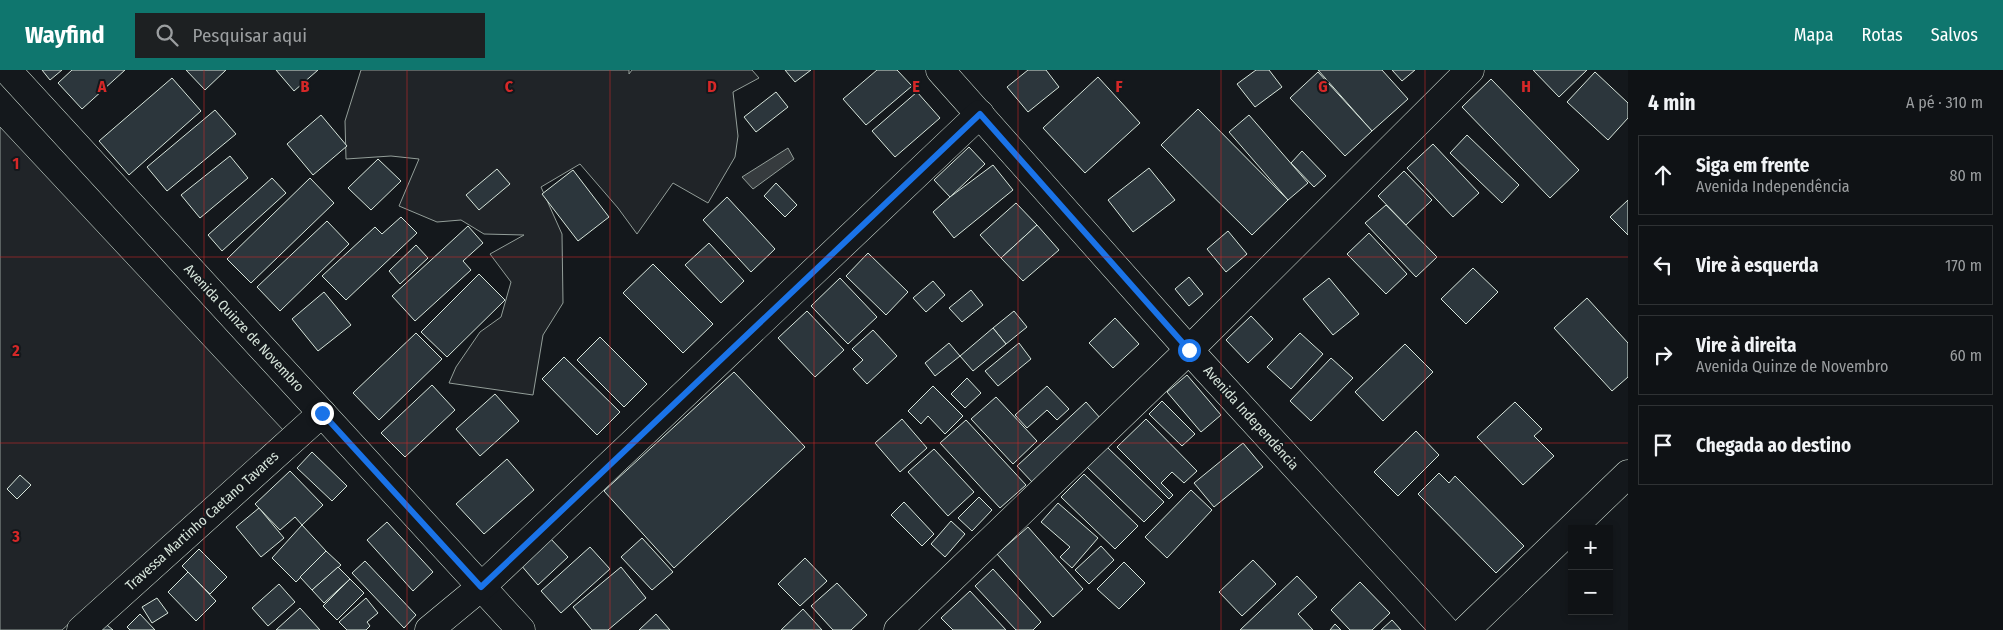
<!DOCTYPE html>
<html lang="pt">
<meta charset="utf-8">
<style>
:root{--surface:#0f1215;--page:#1d2022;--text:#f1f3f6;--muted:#9b9ea0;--line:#2f3234;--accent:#0f766e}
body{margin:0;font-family:"Fira Sans Condensed",sans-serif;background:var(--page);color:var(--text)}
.controls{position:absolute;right:15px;bottom:15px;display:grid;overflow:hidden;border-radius:0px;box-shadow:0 2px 8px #0003}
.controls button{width:45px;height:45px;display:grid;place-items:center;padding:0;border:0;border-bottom:1px solid var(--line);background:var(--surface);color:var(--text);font:25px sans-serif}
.stop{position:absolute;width:15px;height:15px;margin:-11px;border:4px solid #1a73e8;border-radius:50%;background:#fff}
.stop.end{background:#1a73e8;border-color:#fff;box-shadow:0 1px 5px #0008}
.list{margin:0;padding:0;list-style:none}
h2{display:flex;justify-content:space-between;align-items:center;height:65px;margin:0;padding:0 20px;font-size:21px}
h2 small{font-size:16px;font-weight:400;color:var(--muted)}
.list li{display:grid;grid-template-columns:32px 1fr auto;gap:15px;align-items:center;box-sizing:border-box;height:80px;margin:0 10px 10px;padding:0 10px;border:1px solid var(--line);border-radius:0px}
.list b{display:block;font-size:19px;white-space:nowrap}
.list p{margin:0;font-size:16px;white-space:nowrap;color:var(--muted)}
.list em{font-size:16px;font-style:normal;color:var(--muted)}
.icon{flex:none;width:28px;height:28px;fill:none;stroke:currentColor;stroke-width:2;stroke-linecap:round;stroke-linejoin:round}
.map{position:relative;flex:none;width:1628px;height:560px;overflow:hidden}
header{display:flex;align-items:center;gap:30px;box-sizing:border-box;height:70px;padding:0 25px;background:var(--accent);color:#fff}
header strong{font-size:24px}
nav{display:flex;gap:28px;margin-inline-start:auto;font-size:18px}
.search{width:350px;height:45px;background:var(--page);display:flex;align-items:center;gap:12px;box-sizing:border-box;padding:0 18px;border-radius:0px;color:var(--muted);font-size:19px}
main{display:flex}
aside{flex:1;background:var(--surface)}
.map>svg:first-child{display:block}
</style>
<header>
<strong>Wayfind</strong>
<div class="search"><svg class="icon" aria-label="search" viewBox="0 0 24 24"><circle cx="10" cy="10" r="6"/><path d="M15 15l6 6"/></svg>Pesquisar aqui</div>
<nav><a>Mapa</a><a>Rotas</a><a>Salvos</a></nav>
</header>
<main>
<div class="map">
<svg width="1628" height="560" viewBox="0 0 1628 560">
<rect width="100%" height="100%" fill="#14181c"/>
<g fill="#202428" stroke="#939e99">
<path d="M 361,0 L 629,0 L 629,4 L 632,0 L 752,0 L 759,8 L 733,22 L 738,66 L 735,87 L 708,133 L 673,113 L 637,164 L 618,138 L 580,94 L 541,117 L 562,164 L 563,233 L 543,265 L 533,325 L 449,313 L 456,297 L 480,262 L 501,247 L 511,212 L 490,184 L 524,165 L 484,164 L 461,150 L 437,152 L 399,136 L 419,89 L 391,86 L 346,89 L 345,51 Z"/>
<path d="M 0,57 L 284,361 L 62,560 L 0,560 Z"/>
</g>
<path fill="#363b3e" stroke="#939e99" d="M 788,78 L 794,89 L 753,119 L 742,107 Z"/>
<g fill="#2c363c" stroke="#d8e6dc">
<path d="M 42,0 L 62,0 L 50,10 Z"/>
<path d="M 72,0 L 125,0 L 82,39 L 58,13 Z"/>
<path d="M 186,0 L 226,0 L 205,20 Z"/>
<path d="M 276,0 L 318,0 L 294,21 Z"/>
<path d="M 785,0 L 811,0 L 795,12 Z"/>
<path d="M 877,0 L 897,0 L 912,16 L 866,55 L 843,29 Z"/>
<path d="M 1028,0 L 1046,0 L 1059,17 L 1028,42 L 1007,17 Z"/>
<path d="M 1256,0 L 1269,0 L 1282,17 L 1255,37 L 1237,14 Z"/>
<path d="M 1318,0 L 1382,0 L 1408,29 L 1372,61 Z"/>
<path d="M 1392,0 L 1415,0 L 1402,11 Z"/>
<path d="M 1533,0 L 1587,0 L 1559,27 Z"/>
<path d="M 1318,2 L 1372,61 L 1345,86 L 1290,28 Z"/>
<path d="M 1595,2 L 1628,33 L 1628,48 L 1608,70 L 1567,32 Z"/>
<path d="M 1098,7 L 1140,53 L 1085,103 L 1043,58 Z"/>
<path d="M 172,8 L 201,41 L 129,105 L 99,71 Z"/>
<path d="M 1491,9 L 1579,100 L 1550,128 L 1462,37 Z"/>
<path d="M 776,22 L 788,37 L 756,62 L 744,47 Z"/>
<path d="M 917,22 L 940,48 L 895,87 L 872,61 Z"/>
<path d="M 1198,39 L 1288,130 L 1252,165 L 1161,75 Z"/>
<path d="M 215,40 L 236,64 L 167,121 L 147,97 Z"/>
<path d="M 321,45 L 347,76 L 313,105 L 287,74 Z"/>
<path d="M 1249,45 L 1308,113 L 1288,130 L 1229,62 Z"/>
<path d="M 1467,65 L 1519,115 L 1502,133 L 1450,83 Z"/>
<path d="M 1433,74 L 1479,123 L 1453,147 L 1407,98 Z"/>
<path d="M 969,77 L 985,94 L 950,127 L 934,110 Z"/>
<path d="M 1302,81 L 1326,106 L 1314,117 L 1291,93 Z"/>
<path d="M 230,86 L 248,108 L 200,148 L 181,125 Z"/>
<path d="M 378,89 L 401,111 L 371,140 L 348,118 Z"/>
<path d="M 993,95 L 1013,120 L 954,168 L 933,142 L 950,127 Z"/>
<path d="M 1149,98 L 1175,130 L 1133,162 L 1108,130 Z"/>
<path d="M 497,99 L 510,114 L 479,140 L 466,125 Z"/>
<path d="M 573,100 L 609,147 L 578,171 L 542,124 Z"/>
<path d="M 1404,101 L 1432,130 L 1406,155 L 1378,126 Z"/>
<path d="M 272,108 L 286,123 L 222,181 L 208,165 Z"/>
<path d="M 310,108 L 334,133 L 251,213 L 227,189 Z"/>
<path d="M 776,113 L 797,135 L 785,147 L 764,126 Z"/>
<path d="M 727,127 L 775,179 L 751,202 L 703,150 Z"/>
<path d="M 1628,130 L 1628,165 L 1610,147 Z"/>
<path d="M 1016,133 L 1037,155 L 1001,188 L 980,165 Z"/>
<path d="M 1386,135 L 1437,187 L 1416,207 L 1365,153 Z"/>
<path d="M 401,147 L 417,163 L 346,230 L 322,206 L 375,157 L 382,164 Z"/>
<path d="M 327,151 L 349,174 L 280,241 L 257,217 Z"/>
<path d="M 1037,155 L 1059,180 L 1023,211 L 1001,188 Z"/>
<path d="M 468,156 L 483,173 L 463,191 L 471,200 L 415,251 L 392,226 Z"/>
<path d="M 1228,161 L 1247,184 L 1226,202 L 1207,179 Z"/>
<path d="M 1369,163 L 1407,204 L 1386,224 L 1347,184 Z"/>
<path d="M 709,173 L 744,211 L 721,233 L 685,195 Z"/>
<path d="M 416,175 L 428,188 L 400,214 L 389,201 Z"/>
<path d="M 868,183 L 908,222 L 886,245 L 846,206 Z"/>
<path d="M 653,194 L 713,254 L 683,283 L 623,223 Z"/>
<path d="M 1473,198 L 1498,222 L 1466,254 L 1441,229 Z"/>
<path d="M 479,204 L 505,230 L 447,287 L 421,262 Z"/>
<path d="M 1189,207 L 1203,224 L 1189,236 L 1175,219 Z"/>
<path d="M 840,208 L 877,247 L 848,274 L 811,236 Z"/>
<path d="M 1329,208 L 1359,244 L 1333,265 L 1303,229 Z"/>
<path d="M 933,211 L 945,225 L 926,242 L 913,228 Z"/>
<path d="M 971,220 L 983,235 L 962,252 L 949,238 Z"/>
<path d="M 324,222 L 351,255 L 318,281 L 292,249 Z"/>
<path d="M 1587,228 L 1628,273 L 1628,307 L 1612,321 L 1554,258 Z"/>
<path d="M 807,241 L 844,280 L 815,307 L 778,268 Z"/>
<path d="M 1014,241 L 1027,257 L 1006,274 L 993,258 Z"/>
<path d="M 1251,246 L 1273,269 L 1248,293 L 1226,270 Z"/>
<path d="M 1115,248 L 1139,274 L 1113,298 L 1089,273 Z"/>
<path d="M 993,258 L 1006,274 L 973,301 L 960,286 Z"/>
<path d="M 873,260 L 897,286 L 867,314 L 853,299 L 863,290 L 852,279 Z"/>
<path d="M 416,263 L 442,289 L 379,350 L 353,323 Z"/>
<path d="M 1300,263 L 1323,284 L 1291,319 L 1267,297 Z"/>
<path d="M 600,267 L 647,314 L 624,337 L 577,290 Z"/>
<path d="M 949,273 L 960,286 L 935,306 L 925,293 Z"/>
<path d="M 1019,273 L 1031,289 L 998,316 L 985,301 Z"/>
<path d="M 1405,274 L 1433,302 L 1383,351 L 1355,322 Z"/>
<path d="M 564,287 L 620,342 L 597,365 L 542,309 Z"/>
<path d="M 1331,288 L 1353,308 L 1311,351 L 1290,331 Z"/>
<path d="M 734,302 L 805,377 L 674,498 L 604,421 Z"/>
<path d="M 1187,305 L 1221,345 L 1201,362 L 1167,322 Z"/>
<path d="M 967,308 L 981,323 L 965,338 L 951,324 Z"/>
<path d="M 432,315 L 455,340 L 405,387 L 381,363 Z"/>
<path d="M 933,316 L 963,346 L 945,364 L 928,346 L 921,354 L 908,341 Z"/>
<path d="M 1047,316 L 1069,339 L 1057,350 L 1047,340 L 1027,358 L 1015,345 Z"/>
<path d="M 495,324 L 519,351 L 480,386 L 456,359 Z"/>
<path d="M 996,327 L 1037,371 L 1013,394 L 971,349 Z"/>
<path d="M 1162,331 L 1195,364 L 1182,376 L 1149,344 Z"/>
<path d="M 1086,332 L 1101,349 L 1033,413 L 1017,396 Z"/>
<path d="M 1515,332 L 1542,359 L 1534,366 L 1554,386 L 1523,415 L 1477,367 Z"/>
<path d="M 902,349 L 927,378 L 900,402 L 875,373 Z"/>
<path d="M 1146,349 L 1197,401 L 1184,413 L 1172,402 L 1161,413 L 1173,425 L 1169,429 L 1117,377 Z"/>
<path d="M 966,350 L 1026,415 L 1000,438 L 940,373 Z"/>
<path d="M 1416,361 L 1439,385 L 1398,426 L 1374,402 Z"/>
<path d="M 1243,373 L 1263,397 L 1214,437 L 1194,413 Z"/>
<path d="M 1107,377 L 1164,432 L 1144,452 L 1087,397 Z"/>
<path d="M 934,379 L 974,422 L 948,446 L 908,402 Z"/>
<path d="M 312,382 L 347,416 L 332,431 L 297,398 Z"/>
<path d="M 507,389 L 534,420 L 484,464 L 456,434 Z"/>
<path d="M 290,401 L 323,435 L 302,455 L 295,447 L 280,460 L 255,434 Z"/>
<path d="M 1439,403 L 1449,413 L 1455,406 L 1524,476 L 1496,503 L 1418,424 Z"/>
<path d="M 1084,404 L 1138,456 L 1115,479 L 1061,427 Z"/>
<path d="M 20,405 L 31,415 L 17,429 L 7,419 Z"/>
<path d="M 1191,420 L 1212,440 L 1167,488 L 1145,467 Z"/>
<path d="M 979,427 L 992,440 L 972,461 L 958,448 Z"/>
<path d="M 904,432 L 934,464 L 922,476 L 891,445 Z"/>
<path d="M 1058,433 L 1098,468 L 1072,498 L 1060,487 L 1070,477 L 1041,452 Z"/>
<path d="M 259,438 L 284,468 L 261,487 L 236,457 Z"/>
<path d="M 951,451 L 965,464 L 945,487 L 931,474 Z"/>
<path d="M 387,452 L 433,502 L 413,521 L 367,470 Z"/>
<path d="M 302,455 L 326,481 L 296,512 L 272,488 Z"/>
<path d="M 1028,457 L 1083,519 L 1053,547 L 997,484 Z"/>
<path d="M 549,467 L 568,487 L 538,515 L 520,494 Z"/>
<path d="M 642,468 L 673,502 L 652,520 L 621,487 Z"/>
<path d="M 1101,476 L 1114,490 L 1089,514 L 1075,500 Z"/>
<path d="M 590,477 L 610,499 L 561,543 L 541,521 Z"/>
<path d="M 199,479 L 227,507 L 210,524 L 182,496 Z"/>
<path d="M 326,481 L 341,495 L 312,520 L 300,507 Z"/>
<path d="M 805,488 L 827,511 L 800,536 L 778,514 Z"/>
<path d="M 1253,490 L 1276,514 L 1242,546 L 1219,522 Z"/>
<path d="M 365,491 L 416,545 L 404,558 L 352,503 Z"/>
<path d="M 1124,492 L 1145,513 L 1119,539 L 1097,519 Z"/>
<path d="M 338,497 L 350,509 L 324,533 L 312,520 Z"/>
<path d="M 621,497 L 646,528 L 608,560 L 592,560 L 573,537 Z"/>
<path d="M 993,499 L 1041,552 L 1033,560 L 1016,560 L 975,516 Z"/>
<path d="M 188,502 L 216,531 L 196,551 L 168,522 Z"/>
<path d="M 1297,506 L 1317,527 L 1298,544 L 1313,560 L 1240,560 Z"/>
<path d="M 350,509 L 364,523 L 337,550 L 323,536 Z"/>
<path d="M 1360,512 L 1390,543 L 1372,560 L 1350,560 L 1331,540 Z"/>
<path d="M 837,513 L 867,545 L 851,560 L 833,560 L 811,536 Z"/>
<path d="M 279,514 L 295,532 L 268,556 L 252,538 Z"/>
<path d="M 970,521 L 1006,560 L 953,560 L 941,548 Z"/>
<path d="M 157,528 L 168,543 L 152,553 L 142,537 Z"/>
<path d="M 366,528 L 378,543 L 367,552 L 370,556 L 366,560 L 347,560 L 339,552 Z"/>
<path d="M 300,538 L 320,560 L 276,560 Z"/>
<path d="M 803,539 L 822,560 L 781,560 Z"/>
<path d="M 140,544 L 155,560 L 130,560 L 127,557 Z"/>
<path d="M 656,544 L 670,560 L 639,560 Z"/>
<path d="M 1392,550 L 1401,560 L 1381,560 Z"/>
<path d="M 1335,554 L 1341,560 L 1330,560 Z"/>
<path d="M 107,555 L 113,560 L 102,560 Z"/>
</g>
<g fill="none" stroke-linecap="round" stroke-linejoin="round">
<defs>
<g id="minor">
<path d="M 7,0 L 521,560"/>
<path d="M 940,0 L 1189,280 L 1445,560"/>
<path d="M 81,560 L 322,343"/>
<path d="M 429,560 L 481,517 L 980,44"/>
<path d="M 898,560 L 1189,280 L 1470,0"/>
<path d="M 1466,560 L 1628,404"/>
</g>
</defs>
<use href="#minor" stroke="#d8e6dc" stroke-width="29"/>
<use href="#minor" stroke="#14181c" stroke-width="28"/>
</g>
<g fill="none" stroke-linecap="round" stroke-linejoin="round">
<path stroke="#1a73e8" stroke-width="6" d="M 322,343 L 481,517 L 980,44 L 1189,280"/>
</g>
<path fill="none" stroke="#d62828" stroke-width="1" stroke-opacity="0.55" d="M 204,0 L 204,560M 407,0 L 407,560M 610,0 L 610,560M 814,0 L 814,560M 1018,0 L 1018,560M 1221,0 L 1221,560M 1425,0 L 1425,560M 0,187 L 1628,187M 0,373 L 1628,373"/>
<g text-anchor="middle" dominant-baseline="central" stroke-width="4" stroke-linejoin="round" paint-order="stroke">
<g font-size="14" fill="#d8e6dc" stroke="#14181c">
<text transform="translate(244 258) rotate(47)">Avenida Quinze de Novembro</text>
<text transform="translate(1251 348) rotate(48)">Avenida Independência</text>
<text transform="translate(202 451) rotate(-42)">Travessa Martinho Caetano Tavares</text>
</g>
</g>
<g font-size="16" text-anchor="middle" font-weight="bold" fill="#d62828" stroke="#14181c" stroke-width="4" stroke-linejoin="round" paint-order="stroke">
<text x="102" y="22">A</text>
<text x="305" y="22">B</text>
<text x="509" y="22">C</text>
<text x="712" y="22">D</text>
<text x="916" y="22">E</text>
<text x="1119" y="22">F</text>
<text x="1323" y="22">G</text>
<text x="1526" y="22">H</text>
<text x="16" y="99">1</text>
<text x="16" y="286">2</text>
<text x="16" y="472">3</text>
</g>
</svg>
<div class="controls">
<button>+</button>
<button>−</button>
</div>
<div class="stop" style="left:1189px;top:280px"></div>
<div class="stop end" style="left:322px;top:343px"></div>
</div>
<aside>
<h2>4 min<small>A pé · 310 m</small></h2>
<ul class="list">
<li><svg class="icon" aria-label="ahead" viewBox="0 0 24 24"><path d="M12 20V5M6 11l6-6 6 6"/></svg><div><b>Siga em frente</b><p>Avenida Independência</p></div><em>80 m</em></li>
<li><svg class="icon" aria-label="left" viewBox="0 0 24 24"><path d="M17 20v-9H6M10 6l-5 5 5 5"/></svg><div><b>Vire à esquerda</b></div><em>170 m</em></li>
<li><svg class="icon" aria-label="right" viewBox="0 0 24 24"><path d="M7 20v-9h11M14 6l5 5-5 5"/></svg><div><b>Vire à direita</b><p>Avenida Quinze de Novembro</p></div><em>60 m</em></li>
<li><svg class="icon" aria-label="arrive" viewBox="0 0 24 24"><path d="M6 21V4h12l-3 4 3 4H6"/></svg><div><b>Chegada ao destino</b></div></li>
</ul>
</aside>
</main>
